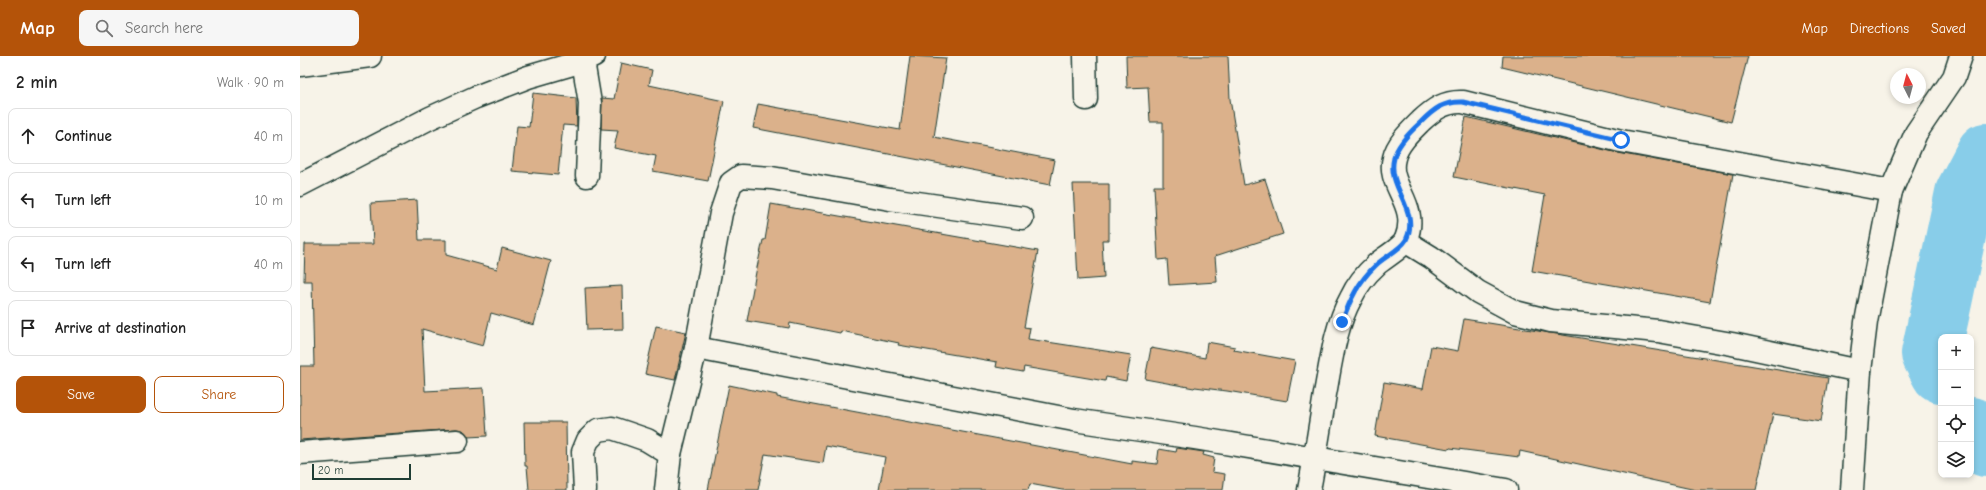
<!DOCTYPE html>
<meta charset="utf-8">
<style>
:root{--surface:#fff;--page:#f6f6f6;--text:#222;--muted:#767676;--line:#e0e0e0;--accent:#b45309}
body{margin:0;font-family:"Comic Neue",sans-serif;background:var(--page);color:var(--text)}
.controls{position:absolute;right:12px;bottom:12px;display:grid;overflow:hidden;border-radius:8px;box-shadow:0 2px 6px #0003}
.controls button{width:36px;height:36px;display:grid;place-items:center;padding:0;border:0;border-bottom:1px solid var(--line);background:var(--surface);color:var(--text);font:20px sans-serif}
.compass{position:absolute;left:1590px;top:12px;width:36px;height:36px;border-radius:50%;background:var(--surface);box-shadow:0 2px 6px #0003;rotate:354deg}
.scale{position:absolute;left:12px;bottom:10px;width:99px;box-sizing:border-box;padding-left:4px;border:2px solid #1f3d34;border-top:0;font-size:11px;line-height:14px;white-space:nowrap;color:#1f3d34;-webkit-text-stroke:3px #f7f3e8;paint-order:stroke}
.stop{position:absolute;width:12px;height:12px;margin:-9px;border:3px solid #1a73e8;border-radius:50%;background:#fff}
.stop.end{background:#1a73e8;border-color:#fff;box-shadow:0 1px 4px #0008}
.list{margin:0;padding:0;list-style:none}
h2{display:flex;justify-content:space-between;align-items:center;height:52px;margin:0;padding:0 16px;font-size:17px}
h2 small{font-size:13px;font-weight:400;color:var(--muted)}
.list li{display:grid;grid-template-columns:26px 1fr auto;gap:12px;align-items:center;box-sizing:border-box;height:56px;margin:0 8px 8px;padding:0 8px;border:1px solid var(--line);border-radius:8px}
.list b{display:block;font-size:15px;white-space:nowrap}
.list em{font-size:13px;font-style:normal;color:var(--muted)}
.actions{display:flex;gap:8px;padding:12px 16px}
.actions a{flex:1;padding:9px 0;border:1px solid var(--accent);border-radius:8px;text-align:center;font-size:14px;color:var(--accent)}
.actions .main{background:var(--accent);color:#fff}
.icon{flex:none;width:22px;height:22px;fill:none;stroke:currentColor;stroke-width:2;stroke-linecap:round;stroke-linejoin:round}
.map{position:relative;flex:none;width:1686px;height:434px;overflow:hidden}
header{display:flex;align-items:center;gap:24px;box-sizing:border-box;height:56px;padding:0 20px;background:var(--accent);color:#fff}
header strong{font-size:19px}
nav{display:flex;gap:22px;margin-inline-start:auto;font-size:14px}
.search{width:280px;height:36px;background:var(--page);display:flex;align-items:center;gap:10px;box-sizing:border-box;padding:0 14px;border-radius:8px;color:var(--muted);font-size:15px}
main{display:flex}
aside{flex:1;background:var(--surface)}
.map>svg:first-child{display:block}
</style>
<header>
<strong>Map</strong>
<div class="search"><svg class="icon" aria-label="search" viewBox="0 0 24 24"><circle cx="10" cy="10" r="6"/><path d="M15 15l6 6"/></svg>Search here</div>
<nav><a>Map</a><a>Directions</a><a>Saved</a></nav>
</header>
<main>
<aside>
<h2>2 min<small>Walk · 90 m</small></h2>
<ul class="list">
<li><svg class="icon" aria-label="ahead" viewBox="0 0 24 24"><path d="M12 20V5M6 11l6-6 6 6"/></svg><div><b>Continue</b></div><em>40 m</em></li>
<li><svg class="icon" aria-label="left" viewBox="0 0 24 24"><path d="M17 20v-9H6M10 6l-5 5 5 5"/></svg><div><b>Turn left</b></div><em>10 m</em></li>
<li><svg class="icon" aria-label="left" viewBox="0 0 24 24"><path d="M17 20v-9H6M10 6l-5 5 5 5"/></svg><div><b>Turn left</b></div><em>40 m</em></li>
<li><svg class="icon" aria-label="arrive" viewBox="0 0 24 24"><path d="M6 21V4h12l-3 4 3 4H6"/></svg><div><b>Arrive at destination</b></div></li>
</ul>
<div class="actions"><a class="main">Save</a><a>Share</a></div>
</aside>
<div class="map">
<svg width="1686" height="434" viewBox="0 0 1686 434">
<rect width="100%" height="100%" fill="#f7f3e8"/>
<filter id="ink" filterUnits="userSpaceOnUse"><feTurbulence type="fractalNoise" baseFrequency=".025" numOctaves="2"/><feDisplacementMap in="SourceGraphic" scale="8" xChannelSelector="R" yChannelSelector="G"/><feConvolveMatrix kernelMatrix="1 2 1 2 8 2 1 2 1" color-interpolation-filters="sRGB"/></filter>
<g filter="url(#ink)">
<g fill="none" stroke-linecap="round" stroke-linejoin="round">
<g stroke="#88cde9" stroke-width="60">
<path d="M 1641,317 L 1631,298 L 1665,137 L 1686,97"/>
<path d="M 1671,371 L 1678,383 L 1686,391"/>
</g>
</g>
<g fill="#dbb18b" stroke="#1f3d34">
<path d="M 610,0 L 646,2 L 634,81 L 755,104 L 750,129 L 453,72 L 458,48 L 600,74 Z"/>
<path d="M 826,0 L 928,0 L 930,43 L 944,129 L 965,123 L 983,178 L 915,200 L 917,226 L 869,229 L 867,203 L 858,204 L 854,130 L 863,130 L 863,66 L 850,66 L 848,31 L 827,32 Z"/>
<path d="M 1203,0 L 1448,0 L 1431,66 L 1202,11 Z"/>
<path d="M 321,7 L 352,14 L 349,29 L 424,45 L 408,125 L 353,115 L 356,100 L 314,92 L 318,74 L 301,73 L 302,42 L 314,43 Z"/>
<path d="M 233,37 L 276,42 L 277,70 L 263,69 L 258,119 L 212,115 L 217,70 L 229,71 Z"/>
<path d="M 1166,61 L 1318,97 L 1433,118 L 1410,246 L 1232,215 L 1245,139 L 1154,121 Z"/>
<path d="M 773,128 L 809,128 L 809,184 L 802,184 L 804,222 L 778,224 Z"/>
<path d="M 117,144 L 119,184 L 146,184 L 146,199 L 197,213 L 202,192 L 251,205 L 234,269 L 191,257 L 183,290 L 122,273 L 125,335 L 184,332 L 187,380 L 168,381 L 163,374 L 156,373 L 0,384 L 0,310 L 14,310 L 12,225 L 4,225 L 5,188 L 73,188 L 71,147 Z"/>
<path d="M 471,148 L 738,195 L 724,271 L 730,272 L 728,283 L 831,299 L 826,325 L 806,321 L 805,325 L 724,311 L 723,316 L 696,311 L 697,306 L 598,289 L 599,287 L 541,275 L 540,277 L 490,267 L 489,272 L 447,265 L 456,216 L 463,184 L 465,184 Z"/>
<path d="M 322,230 L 323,273 L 287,274 L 285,232 Z"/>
<path d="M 1164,263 L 1528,322 L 1521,365 L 1473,358 L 1456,434 L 1396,434 L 1220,395 L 1219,401 L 1150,392 L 1149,393 L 1075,380 L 1084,326 L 1123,333 L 1131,290 L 1158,295 Z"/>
<path d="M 356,270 L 386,276 L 375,324 L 345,318 Z"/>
<path d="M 907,286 L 935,291 L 934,294 L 995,305 L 987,345 L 927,335 L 895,331 L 894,332 L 845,323 L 851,292 L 905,302 Z"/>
<path d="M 429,329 L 477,339 L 477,341 L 832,408 L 832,405 L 857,408 L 859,393 L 876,396 L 877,392 L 904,396 L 903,399 L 914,402 L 912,416 L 925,418 L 923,434 L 762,434 L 730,428 L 728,434 L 579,434 L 585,401 L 526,390 L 523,407 L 465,398 L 458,434 L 408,434 Z"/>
<path d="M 224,366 L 266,366 L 267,434 L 229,434 L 227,410 L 225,410 Z"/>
</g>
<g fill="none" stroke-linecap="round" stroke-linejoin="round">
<defs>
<g id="minor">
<path d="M 785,0 L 786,43"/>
<path d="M 283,5 L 290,47 L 287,120"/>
<path d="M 0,9 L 70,0"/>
<path d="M 0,129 L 130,62 L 176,41 L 228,21 L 283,5 L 294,0"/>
<path d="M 1105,185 L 1131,201 L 1178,236 L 1215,256 L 1251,265 L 1358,275 L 1432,288 L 1560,315"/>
<path d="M 396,292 L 774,364 L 895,382 L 1206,434"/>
<path d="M 0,397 L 157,385"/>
<path d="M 285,434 L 283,396 L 288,384 L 298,374 L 312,372 L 327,377 L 347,384 L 370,398"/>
<path d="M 366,434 L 370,398 L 396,292 L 421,157 L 431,127 L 441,120 L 472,122 L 590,143 L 722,162"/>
<path d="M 1009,434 C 1015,402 1020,370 1025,338 C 1031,306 1035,271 1051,242 C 1057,229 1066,218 1077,208 C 1084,202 1103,191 1106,183 C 1120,148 1086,130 1094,102 C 1097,88 1111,75 1121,65 C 1134,53 1145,45 1163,46 L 1321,85 L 1591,135"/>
<path d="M 1552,434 L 1560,315 L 1566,266 L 1591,135 L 1616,77 L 1654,21 L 1661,0"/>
</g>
</defs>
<use href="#minor" stroke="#1f3d34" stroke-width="25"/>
<use href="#minor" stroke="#f7f3e8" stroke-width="22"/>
</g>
</g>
<g fill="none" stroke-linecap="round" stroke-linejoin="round" filter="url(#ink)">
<path stroke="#1a73e8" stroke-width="5" d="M 1042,266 C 1050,244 1058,226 1076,209 C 1084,201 1100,194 1106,184 C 1121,154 1086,131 1094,102 C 1097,89 1111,75 1121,66 C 1134,53 1144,45 1163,46 L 1321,84"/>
</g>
</svg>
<div class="controls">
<button>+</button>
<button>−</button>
<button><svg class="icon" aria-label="locate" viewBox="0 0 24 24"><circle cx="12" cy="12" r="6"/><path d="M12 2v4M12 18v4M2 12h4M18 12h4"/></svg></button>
<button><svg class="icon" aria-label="layers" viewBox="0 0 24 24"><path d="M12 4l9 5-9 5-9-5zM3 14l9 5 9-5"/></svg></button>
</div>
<svg class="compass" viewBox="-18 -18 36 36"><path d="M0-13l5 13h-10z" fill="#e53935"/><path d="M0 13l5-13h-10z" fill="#767676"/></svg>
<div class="scale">20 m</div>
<div class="stop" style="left:1321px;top:84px"></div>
<div class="stop end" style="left:1042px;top:266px"></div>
</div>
</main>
